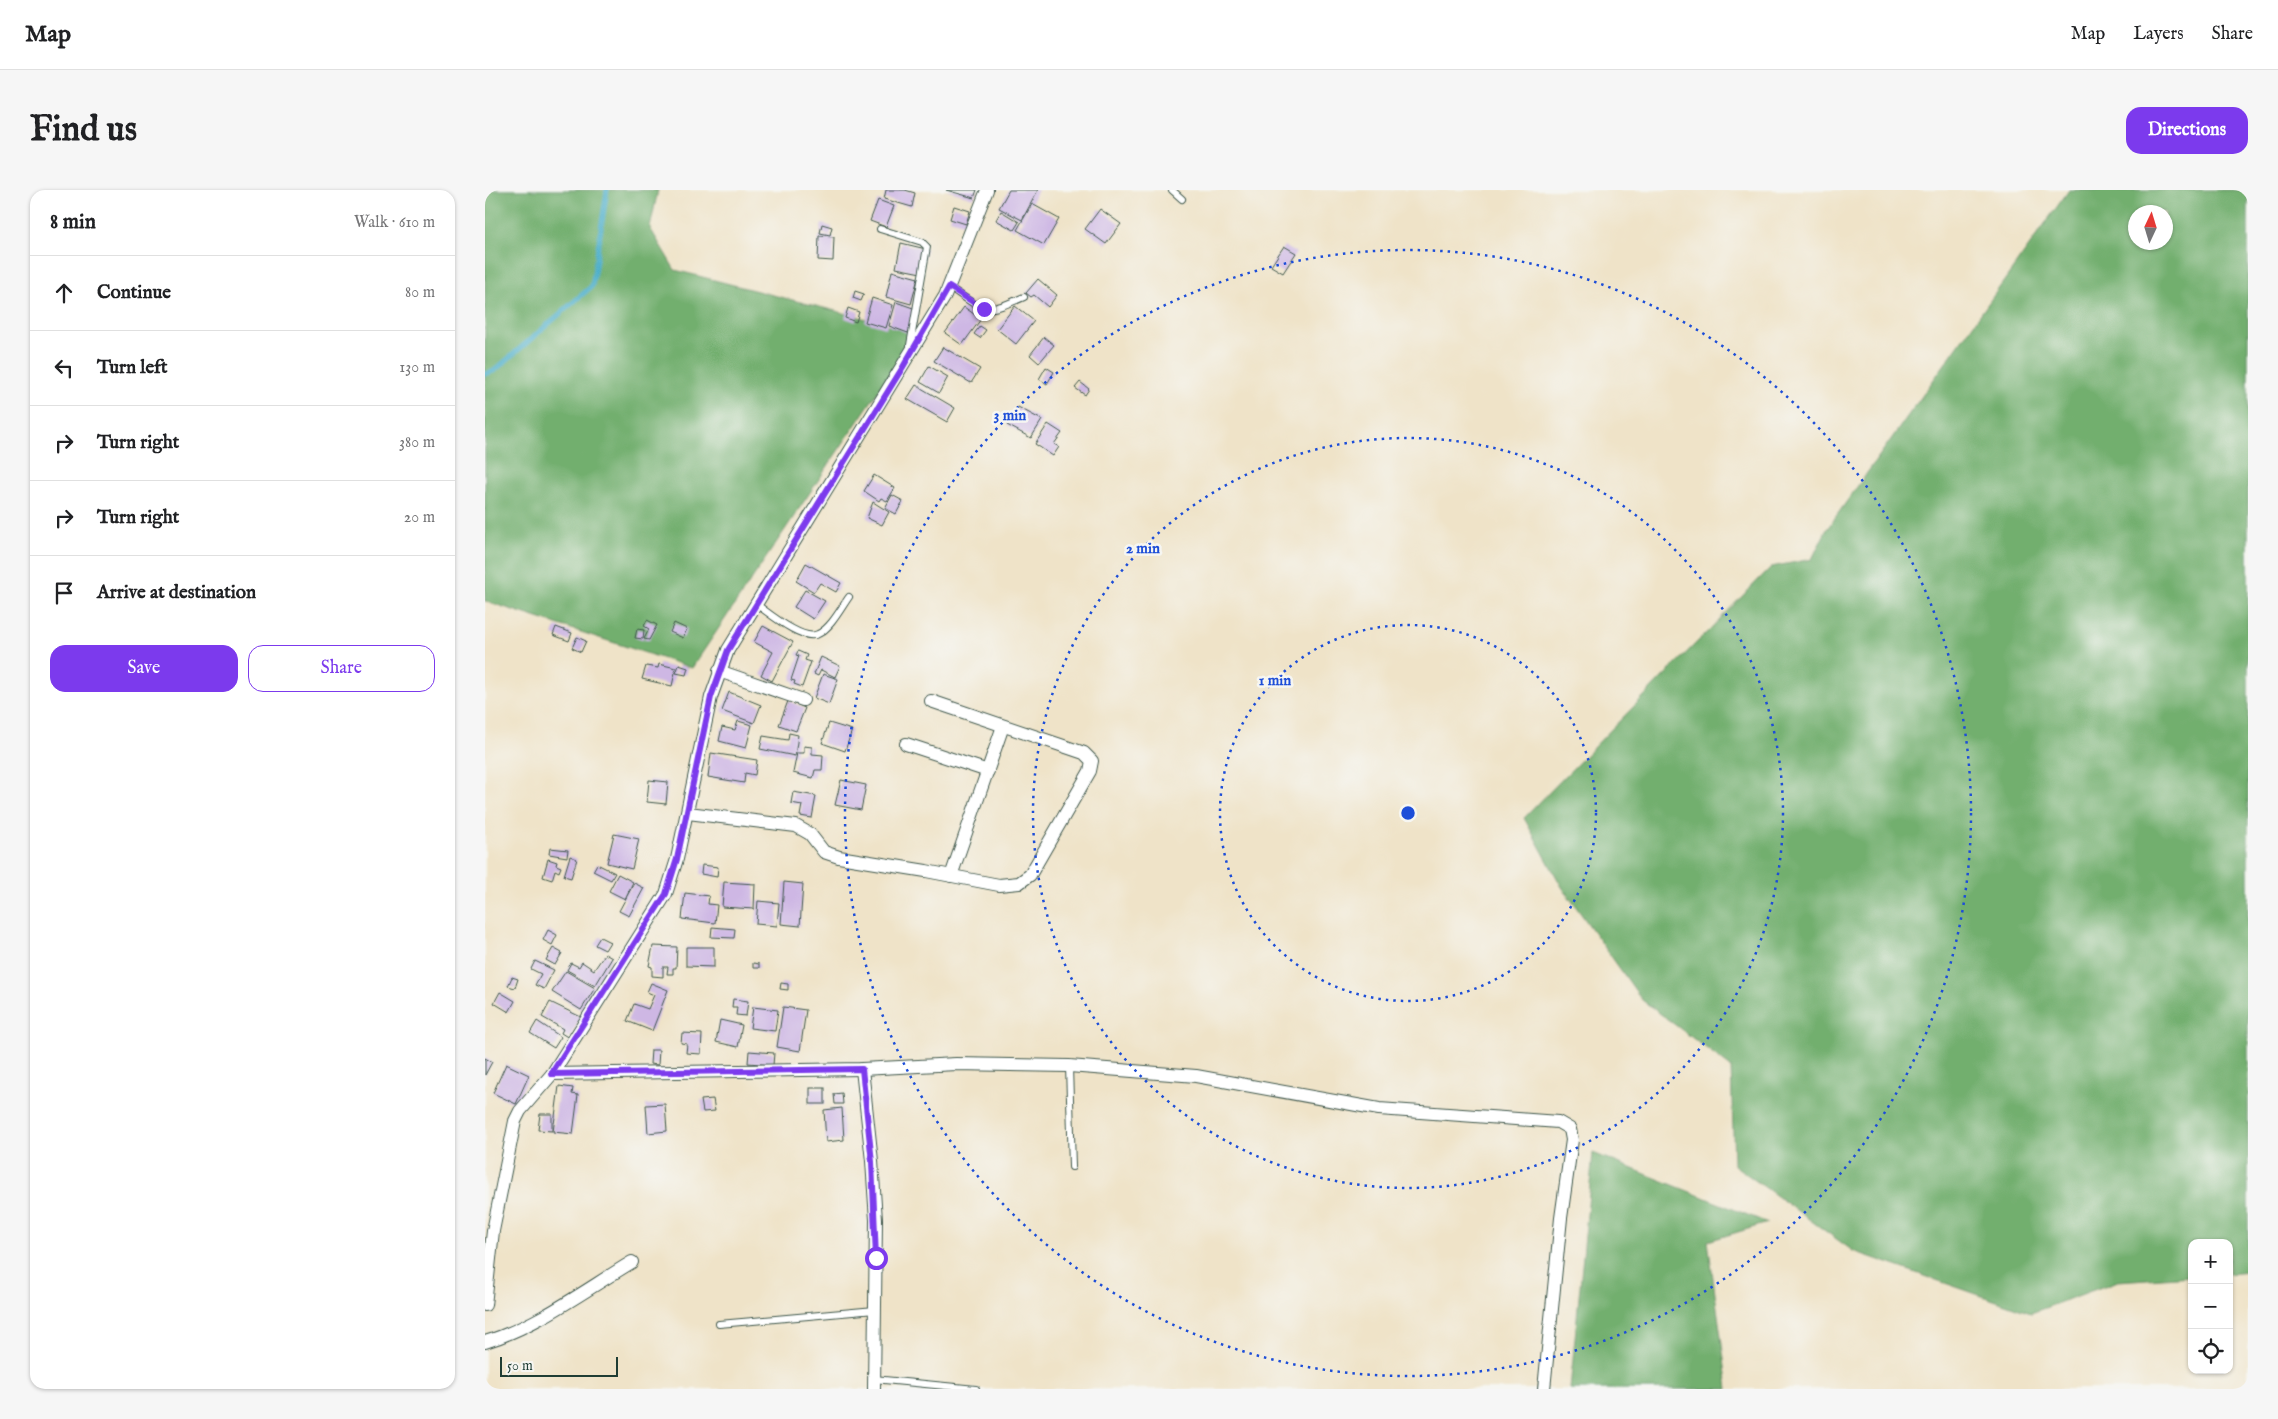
<!DOCTYPE html>
<meta charset="utf-8">
<style>
:root{--surface:#fff;--page:#f6f6f6;--text:#202124;--muted:#757577;--line:#e0e0e0;--accent:#7c3aed}
body{margin:0;font-family:"IM FELL English",serif;background:var(--page);color:var(--text)}
.controls{position:absolute;right:15px;bottom:15px;display:grid;overflow:hidden;border-radius:10px;box-shadow:0 1px 4px #0004}
.controls button{width:45px;height:45px;display:grid;place-items:center;padding:0;border:0;border-bottom:1px solid var(--line);background:var(--surface);color:var(--text);font:25px sans-serif}
.compass{position:absolute;left:1643px;top:15px;width:45px;height:45px;border-radius:50%;background:var(--surface);box-shadow:0 1px 4px #0004;rotate:4deg}
.scale{position:absolute;left:15px;bottom:12px;width:118px;box-sizing:border-box;padding-left:5px;border:2px solid #1f3d34;border-top:0;font-size:14px;line-height:18px;white-space:nowrap;color:#1f3d34;-webkit-text-stroke:4px #f6f6f2;paint-order:stroke}
.stop{position:absolute;width:15px;height:15px;margin:-11px;border:4px solid #7c3aed;border-radius:50%;background:#fff}
.stop.end{background:#7c3aed;border-color:#fff;box-shadow:0 1px 5px #0008}
.list{margin:0;padding:0;list-style:none}
h2{display:flex;justify-content:space-between;align-items:center;height:65px;margin:0;padding:0 20px;font-size:21px}
h2 small{font-size:16px;font-weight:400;color:var(--muted)}
.list li{display:grid;grid-template-columns:32px 1fr auto;gap:15px;align-items:center;box-sizing:border-box;height:75px;padding:0 20px;border-top:1px solid var(--line)}
.list b{display:block;font-size:19px;white-space:nowrap}
.list em{font-size:16px;font-style:normal;color:var(--muted)}
.actions{display:flex;gap:10px;padding:15px 20px}
.actions a{flex:1;padding:11px 0;border:1px solid var(--accent);border-radius:15px;text-align:center;font-size:18px;color:var(--accent)}
.actions .main{background:var(--accent);color:#fff}
.icon{flex:none;width:28px;height:28px;fill:none;stroke:currentColor;stroke-width:2;stroke-linecap:round;stroke-linejoin:round}
.map{position:relative;flex:none;width:1763px;height:1199px;overflow:hidden;border-radius:15px}
header{display:flex;align-items:center;gap:30px;box-sizing:border-box;height:70px;padding:0 25px;background:var(--surface);border-bottom:1px solid var(--line)}
header strong{font-size:24px}
nav{display:flex;gap:28px;margin-inline-start:auto;font-size:18px}
.intro{display:flex;align-items:center;justify-content:space-between;box-sizing:border-box;height:120px;padding:0 30px}
h1{margin:0;font-size:35px}
.button{padding:12px 22px;border-radius:15px;background:var(--accent);color:#fff;font-size:18px;font-weight:700}
main{display:flex;gap:30px;padding:0 30px}
aside{flex:1;background:var(--surface);border-radius:15px;box-shadow:0 1px 4px #0004}
.map>svg:first-child{display:block}
</style>
<header>
<strong>Map</strong>
<nav><a>Map</a><a>Layers</a><a>Share</a></nav>
</header>
<div class="intro"><h1>Find us</h1><a class="button">Directions</a></div>
<main>
<aside>
<h2>8 min<small>Walk · 610 m</small></h2>
<ul class="list">
<li><svg class="icon" aria-label="ahead" viewBox="0 0 24 24"><path d="M12 20V5M6 11l6-6 6 6"/></svg><div><b>Continue</b></div><em>80 m</em></li>
<li><svg class="icon" aria-label="left" viewBox="0 0 24 24"><path d="M17 20v-9H6M10 6l-5 5 5 5"/></svg><div><b>Turn left</b></div><em>130 m</em></li>
<li><svg class="icon" aria-label="right" viewBox="0 0 24 24"><path d="M7 20v-9h11M14 6l5 5-5 5"/></svg><div><b>Turn right</b></div><em>380 m</em></li>
<li><svg class="icon" aria-label="right" viewBox="0 0 24 24"><path d="M7 20v-9h11M14 6l5 5-5 5"/></svg><div><b>Turn right</b></div><em>20 m</em></li>
<li><svg class="icon" aria-label="arrive" viewBox="0 0 24 24"><path d="M6 21V4h12l-3 4 3 4H6"/></svg><div><b>Arrive at destination</b></div></li>
</ul>
<div class="actions"><a class="main">Save</a><a>Share</a></div>
</aside>
<div class="map">
<svg width="1763" height="1199" viewBox="0 0 1763 1199">
<rect width="100%" height="100%" fill="#f6f6f2"/>
<filter id="ink" filterUnits="userSpaceOnUse"><feTurbulence type="fractalNoise" baseFrequency=".02" numOctaves="2"/><feDisplacementMap in="SourceGraphic" scale="10" xChannelSelector="R" yChannelSelector="G"/><feConvolveMatrix kernelMatrix="1 2 1 2 8 2 1 2 1" color-interpolation-filters="sRGB"/></filter>
<filter id="wash" filterUnits="userSpaceOnUse"><feTurbulence type="fractalNoise" baseFrequency=".0096" numOctaves="4" result="noise"/><feDisplacementMap in="SourceGraphic" scale="20" xChannelSelector="R" yChannelSelector="G"/><feGaussianBlur stdDeviation="1.12" result="paint"/><feColorMatrix in="noise" values="0 0 0 0 0 0 0 0 0 0 0 0 0 0 0 0 0 1.4 0 .05"/><feComposite in="paint" operator="in"/></filter>
<g filter="url(#wash)">
<rect width="100%" height="100%" fill="#efe3c8"/>
<g fill="#72af6e" stroke="#487651" fill-rule="evenodd">
<path d="M 0,0 L 173,0 L 165,38 L 190,80 L 433,142 L 207,478 L 0,411 Z"/>
<path d="M 1584,0 L 1763,0 L 1763,1082 L 1744,1084 L 1744,1053 L 1707,1053 L 1707,1086 L 1633,1091 L 1546,1123 L 1368,1061 L 1249,975 L 1246,877 L 1157,810 L 1077,697 L 1039,628 L 1286,377 L 1327,369 L 1342,339 ZM 1680,22 L 1680,52 L 1650,52 L 1650,22 Z"/>
<path d="M 1108,963 L 1283,1033 L 1223,1051 L 1243,1199 L 1085,1199 Z"/>
</g>
<g fill="none" stroke-linecap="round" stroke-linejoin="round">
<path stroke="#4aadc9" stroke-width="5" d="M 0,184 L 9,181 L 107,96 L 122,0"/>
</g>
<g id="blocks">
<g fill="#ceb7e4">
<path d="M 401,0 L 420,0 L 430,3 L 427,17 L 399,9 Z"/>
<path d="M 461,0 L 492,0 L 489,8 Z"/>
<path d="M 524,0 L 553,0 L 537,30 L 514,18 Z"/>
<path d="M 393,10 L 409,16 L 401,37 L 385,31 Z"/>
<path d="M 547,14 L 574,29 L 559,55 L 532,40 Z"/>
<path d="M 469,16 L 485,21 L 481,34 L 465,29 Z"/>
<path d="M 615,19 L 636,34 L 621,54 L 600,39 Z"/>
<path d="M 516,21 L 534,32 L 529,40 L 511,30 Z"/>
<path d="M 337,34 L 347,37 L 345,45 L 335,43 Z"/>
<path d="M 334,46 L 349,47 L 348,71 L 333,70 Z"/>
<path d="M 416,53 L 441,59 L 436,83 L 411,78 Z"/>
<path d="M 799,56 L 811,63 L 798,83 L 786,76 Z"/>
<path d="M 407,81 L 433,88 L 426,114 L 401,107 Z"/>
<path d="M 553,89 L 572,105 L 563,117 L 549,105 L 546,107 L 541,103 Z"/>
<path d="M 370,101 L 379,104 L 376,111 L 368,108 Z"/>
<path d="M 387,108 L 408,115 L 401,138 L 380,132 Z"/>
<path d="M 411,112 L 431,119 L 423,143 L 404,136 Z"/>
<path d="M 530,116 L 549,131 L 531,154 L 512,139 Z"/>
<path d="M 479,117 L 496,129 L 477,155 L 460,143 Z"/>
<path d="M 363,118 L 374,122 L 371,132 L 360,128 Z"/>
<path d="M 495,136 L 501,140 L 495,148 L 489,144 Z"/>
<path d="M 559,147 L 569,155 L 554,173 L 545,165 Z"/>
<path d="M 458,157 L 495,179 L 486,193 L 449,171 Z"/>
<path d="M 444,176 L 463,187 L 454,203 L 435,192 Z"/>
<path d="M 561,177 L 569,182 L 562,194 L 554,189 Z"/>
<path d="M 595,192 L 604,199 L 600,205 L 590,198 Z"/>
<path d="M 431,195 L 470,218 L 462,232 L 422,209 Z"/>
<path d="M 533,217 L 557,230 L 546,248 L 522,235 Z"/>
<path d="M 563,234 L 577,243 L 569,254 L 574,257 L 568,266 L 550,254 Z"/>
<path d="M 389,285 L 410,298 L 402,311 L 396,308 L 394,311 L 379,301 Z"/>
<path d="M 407,305 L 418,311 L 411,324 L 400,318 Z"/>
<path d="M 388,312 L 404,322 L 397,335 L 382,328 Z"/>
<path d="M 321,373 L 356,393 L 351,402 L 335,393 L 329,402 L 311,391 Z"/>
<path d="M 320,400 L 340,411 L 328,429 L 309,417 Z"/>
<path d="M 162,430 L 172,435 L 164,450 L 159,449 L 164,439 L 159,436 Z"/>
<path d="M 189,433 L 202,439 L 198,448 L 185,442 Z"/>
<path d="M 278,436 L 308,452 L 287,491 L 276,485 L 288,462 L 269,452 Z"/>
<path d="M 71,437 L 87,443 L 84,451 L 68,445 Z"/>
<path d="M 152,439 L 159,440 L 158,449 L 150,448 Z"/>
<path d="M 92,447 L 101,451 L 96,462 L 87,458 Z"/>
<path d="M 313,461 L 322,465 L 320,470 L 326,472 L 317,497 L 309,494 L 310,491 L 306,490 L 314,466 L 311,465 Z"/>
<path d="M 336,467 L 355,476 L 350,487 L 336,480 L 333,486 L 329,484 Z"/>
<path d="M 174,474 L 191,478 L 187,496 L 157,489 L 161,476 L 173,478 Z"/>
<path d="M 194,475 L 203,478 L 201,485 L 191,483 Z"/>
<path d="M 338,484 L 353,489 L 344,514 L 329,508 Z"/>
<path d="M 244,502 L 276,515 L 269,533 L 237,521 Z"/>
<path d="M 303,511 L 320,518 L 311,541 L 294,535 Z"/>
<path d="M 253,531 L 267,535 L 261,558 L 234,551 L 237,537 L 250,540 Z"/>
<path d="M 344,533 L 367,540 L 360,561 L 337,553 Z"/>
<path d="M 304,543 L 313,545 L 310,566 L 275,559 L 278,546 L 303,550 Z"/>
<path d="M 319,556 L 327,557 L 327,564 L 338,565 L 337,580 L 330,580 L 328,588 L 308,583 L 312,563 L 319,563 Z"/>
<path d="M 226,563 L 272,570 L 270,585 L 260,583 L 259,593 L 223,587 Z"/>
<path d="M 164,590 L 183,592 L 181,614 L 162,612 Z"/>
<path d="M 356,590 L 381,595 L 376,620 L 350,615 Z"/>
<path d="M 308,602 L 331,606 L 327,628 L 315,626 L 317,615 L 306,613 Z"/>
<path d="M 129,644 L 154,649 L 147,679 L 122,673 Z"/>
<path d="M 65,658 L 83,660 L 82,667 L 64,664 Z"/>
<path d="M 85,666 L 92,669 L 86,688 L 79,686 Z"/>
<path d="M 63,669 L 72,672 L 71,675 L 76,677 L 74,682 L 70,680 L 67,690 L 58,687 Z"/>
<path d="M 112,674 L 130,683 L 126,690 L 108,681 Z"/>
<path d="M 217,675 L 233,677 L 232,687 L 216,684 Z"/>
<path d="M 133,684 L 148,692 L 140,709 L 124,701 Z"/>
<path d="M 239,692 L 270,694 L 269,719 L 237,717 Z"/>
<path d="M 299,692 L 318,694 L 315,736 L 296,734 Z"/>
<path d="M 149,693 L 159,698 L 144,726 L 134,721 Z"/>
<path d="M 200,703 L 224,706 L 223,714 L 232,715 L 230,733 L 197,729 Z"/>
<path d="M 273,711 L 294,713 L 292,736 L 271,734 Z"/>
<path d="M 227,737 L 250,739 L 249,748 L 226,747 Z"/>
<path d="M 63,740 L 72,745 L 67,755 L 58,750 Z"/>
<path d="M 115,747 L 125,752 L 120,760 L 110,755 Z"/>
<path d="M 168,756 L 192,757 L 191,778 L 188,778 L 188,784 L 182,784 L 183,777 L 178,777 L 178,787 L 167,786 L 167,777 L 164,776 Z"/>
<path d="M 201,757 L 229,757 L 229,777 L 201,776 Z"/>
<path d="M 68,758 L 77,763 L 70,775 L 61,770 Z"/>
<path d="M 120,764 L 127,768 L 110,796 L 82,780 L 86,773 L 94,777 L 97,772 L 109,780 Z"/>
<path d="M 50,771 L 69,780 L 59,799 L 50,795 L 56,784 L 46,779 Z"/>
<path d="M 268,773 L 274,774 L 274,778 L 268,778 Z"/>
<path d="M 81,781 L 110,798 L 96,820 L 67,802 Z"/>
<path d="M 27,787 L 33,789 L 30,798 L 23,796 Z"/>
<path d="M 166,793 L 183,800 L 167,841 L 142,831 L 149,814 L 163,819 L 169,805 L 162,802 Z"/>
<path d="M 296,793 L 303,794 L 303,800 L 295,799 Z"/>
<path d="M 15,802 L 30,811 L 24,822 L 9,813 Z"/>
<path d="M 248,809 L 263,811 L 261,826 L 251,825 L 252,817 L 247,817 Z"/>
<path d="M 65,812 L 96,827 L 84,848 L 76,843 L 78,839 L 57,827 Z"/>
<path d="M 268,817 L 293,820 L 290,841 L 265,838 Z"/>
<path d="M 298,817 L 321,820 L 315,861 L 292,857 Z"/>
<path d="M 235,830 L 257,835 L 253,857 L 231,852 Z"/>
<path d="M 52,831 L 76,847 L 69,858 L 45,843 Z"/>
<path d="M 197,843 L 217,844 L 216,864 L 201,863 L 202,854 L 196,853 Z"/>
<path d="M 166,860 L 174,860 L 173,875 L 165,874 Z"/>
<path d="M 264,861 L 289,863 L 288,875 L 263,873 Z"/>
<path d="M 0,868 L 7,872 L 0,885 Z"/>
<path d="M 21,874 L 44,885 L 31,914 L 8,903 Z"/>
<path d="M 74,896 L 88,898 L 87,904 L 93,905 L 88,944 L 68,942 Z"/>
<rect x="325" y="898" width="15" height="16"/>
<path d="M 357,903 L 358,914 L 350,914 L 349,904 Z"/>
<path d="M 228,909 L 230,921 L 218,922 L 216,910 Z"/>
<path d="M 180,914 L 182,941 L 163,943 L 161,915 Z"/>
<path d="M 357,918 L 359,950 L 341,952 L 339,920 Z"/>
<path d="M 55,924 L 67,924 L 67,941 L 53,940 Z"/>
</g>
</g>
</g>
<g filter="url(#ink)">
<use href="#blocks" fill-opacity="0" stroke="#3e564a" stroke-width="1"/>
<g fill="none" stroke-linecap="round" stroke-linejoin="round">
<defs>
<g id="service">
<path d="M 687,0 L 697,9"/>
<path d="M 395,39 L 437,52 L 442,57 L 425,155"/>
<path d="M 464,97 C 501,122 497,125 539,107"/>
<path d="M 271,414 C 284,423 318,452 333,444 C 346,438 356,418 364,407"/>
<path d="M 584,876 L 587,977"/>
<path d="M 234,1134 L 390,1120"/>
<path d="M 389,1189 L 491,1199"/>
</g>
<g id="minor">
<path d="M 234,481 L 318,510"/>
<path d="M 421,554 L 503,581"/>
<path d="M 203,623 L 311,636 L 325,644 L 339,662 L 354,667 L 441,681 L 514,695 L 534,693 L 545,685 L 605,581 L 607,571 L 599,563 L 446,511"/>
<path d="M 466,686 L 518,536"/>
<path d="M 377,879 L 387,971 L 391,1030 L 389,1199"/>
<path d="M 67,884 L 377,879 L 471,874 L 584,876 L 711,886 L 894,919 L 1073,932 L 1085,939 L 1087,950 L 1076,1028 L 1059,1199"/>
<path d="M 0,1115 L 8,1041 L 30,931 L 35,921 L 67,884 L 181,704 L 192,669 L 226,507 L 243,460 L 460,106 L 502,0"/>
<path d="M 0,1152 C 53,1136 100,1100 147,1072"/>
</g>
</defs>
<use href="#service" stroke="#3e564a" stroke-width="8"/>
<use href="#minor" stroke="#3e564a" stroke-width="14"/>
<use href="#service" stroke="#fff" stroke-width="6"/>
<use href="#minor" stroke="#fff" stroke-width="12"/>
</g>
</g>
<g fill="none" stroke-linecap="round" stroke-linejoin="round" filter="url(#ink)">
<path stroke="#7c3aed" stroke-width="6" d="M 391,1068 L 387,972 L 377,879 L 66,884 L 181,704 L 192,669 L 226,507 L 243,460 L 418,177 L 464,97 L 499,119"/>
</g>
<g fill="none" stroke="#1d4ed8" stroke-width="2.5" stroke-dasharray="2.5 5">
<circle cx="923" cy="623" r="188"/>
<circle cx="923" cy="623" r="375"/>
<circle cx="923" cy="623" r="563"/>
</g>
<circle cx="923" cy="623" r="8" fill="#1d4ed8" stroke="#f6f6f2" stroke-width="2.5"/>
<g font-size="15" text-anchor="middle" font-weight="bold" fill="#1d4ed8" stroke="#f6f6f2" stroke-width="5" stroke-linejoin="round" paint-order="stroke">
<text x="525" y="230">3 min</text>
<text x="658" y="363">2 min</text>
<text x="790" y="495">1 min</text>
</g>
</svg>
<div class="controls">
<button>+</button>
<button>−</button>
<button><svg class="icon" aria-label="locate" viewBox="0 0 24 24"><circle cx="12" cy="12" r="6"/><path d="M12 2v4M12 18v4M2 12h4M18 12h4"/></svg></button>
</div>
<svg class="compass" viewBox="-18 -18 36 36"><path d="M0-13l5 13h-10z" fill="#e53935"/><path d="M0 13l5-13h-10z" fill="#757577"/></svg>
<div class="scale">50 m</div>
<div class="stop" style="left:391px;top:1068px"></div>
<div class="stop end" style="left:499px;top:119px"></div>
</div>
</main>
